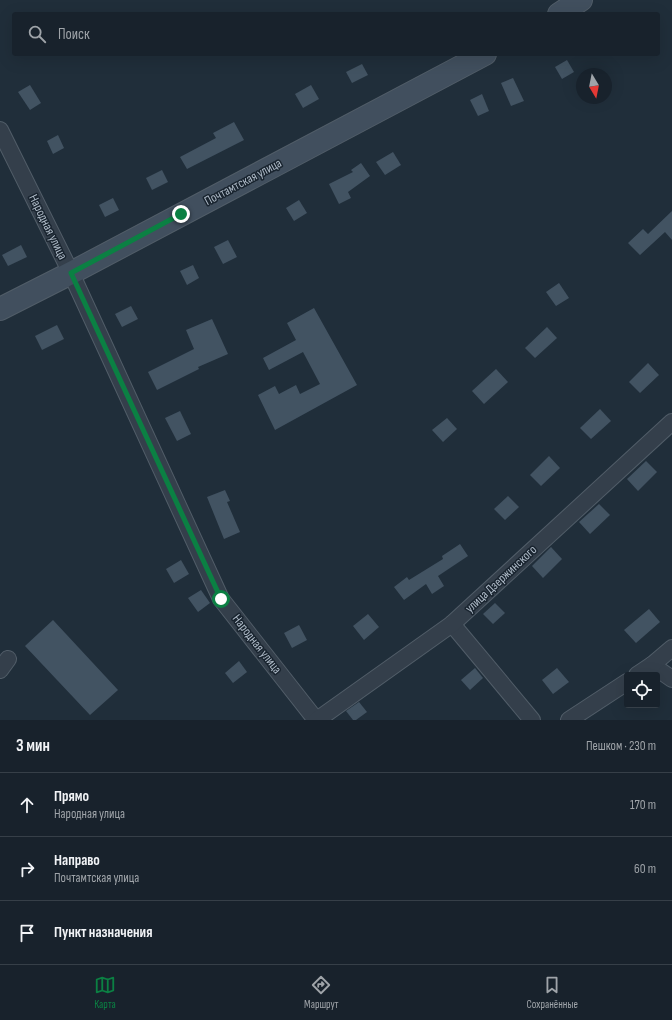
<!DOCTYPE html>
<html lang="ru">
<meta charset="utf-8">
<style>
:root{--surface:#18222c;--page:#212a34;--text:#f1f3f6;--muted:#9fa4a9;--line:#363f48;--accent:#0b8043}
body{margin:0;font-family:"Sofia Sans Condensed",sans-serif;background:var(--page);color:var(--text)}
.controls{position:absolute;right:12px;bottom:12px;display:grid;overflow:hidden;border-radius:4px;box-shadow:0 4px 16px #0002}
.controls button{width:36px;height:36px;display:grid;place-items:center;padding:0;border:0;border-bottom:1px solid var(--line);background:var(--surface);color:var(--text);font:20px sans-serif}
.compass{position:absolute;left:576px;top:68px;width:36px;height:36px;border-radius:50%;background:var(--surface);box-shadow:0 4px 16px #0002;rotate:170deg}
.stop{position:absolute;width:12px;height:12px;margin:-9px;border:3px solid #0b8043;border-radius:50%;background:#fff}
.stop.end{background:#0b8043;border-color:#fff;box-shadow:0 1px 4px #0008}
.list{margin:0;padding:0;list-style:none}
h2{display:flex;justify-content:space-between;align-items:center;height:52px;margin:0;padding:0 16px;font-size:17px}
h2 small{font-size:13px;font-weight:400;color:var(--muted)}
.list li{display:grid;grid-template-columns:26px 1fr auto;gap:12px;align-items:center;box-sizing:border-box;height:64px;padding:0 16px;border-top:1px solid var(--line)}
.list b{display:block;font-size:15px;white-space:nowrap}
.list p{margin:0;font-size:13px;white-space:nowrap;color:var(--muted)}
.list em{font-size:13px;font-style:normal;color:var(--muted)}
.icon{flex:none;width:22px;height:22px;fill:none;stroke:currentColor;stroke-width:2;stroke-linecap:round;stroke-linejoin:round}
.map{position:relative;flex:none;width:672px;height:720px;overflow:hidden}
.search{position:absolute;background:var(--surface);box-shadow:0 4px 16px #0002;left:12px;right:12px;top:12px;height:44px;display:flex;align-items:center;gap:10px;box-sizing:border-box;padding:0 14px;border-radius:4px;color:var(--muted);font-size:15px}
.sheet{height:244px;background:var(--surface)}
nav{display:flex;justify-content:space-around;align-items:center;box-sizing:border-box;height:56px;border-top:1px solid var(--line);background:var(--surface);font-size:11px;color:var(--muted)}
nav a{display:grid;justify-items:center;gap:2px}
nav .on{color:var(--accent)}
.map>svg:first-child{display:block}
</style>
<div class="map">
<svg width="672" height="720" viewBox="0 0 672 720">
<rect width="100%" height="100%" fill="#202e3a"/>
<g fill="#425362">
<path d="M 567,60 L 574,72 L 562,79 L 555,67 Z"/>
<path d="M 362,64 L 368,75 L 352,83 L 346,72 Z"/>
<path d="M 513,78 L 524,101 L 511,106 L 501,83 Z"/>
<path d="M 30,85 L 41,103 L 30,110 L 18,92 Z"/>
<path d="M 311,85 L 319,99 L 303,108 L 295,94 Z"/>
<path d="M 482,94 L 489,111 L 478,116 L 470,100 Z"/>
<path d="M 234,122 L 244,140 L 187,169 L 180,157 L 216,138 L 213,133 Z"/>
<path d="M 58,135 L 64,148 L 53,154 L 47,141 Z"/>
<path d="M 393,152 L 401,165 L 385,175 L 376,162 Z"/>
<path d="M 361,163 L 370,176 L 348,192 L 351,198 L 339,204 L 329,184 L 353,172 L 351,170 Z"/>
<path d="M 162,170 L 168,182 L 152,190 L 146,178 Z"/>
<path d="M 113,198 L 119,210 L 105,217 L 99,205 Z"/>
<path d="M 299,200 L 307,213 L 294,221 L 286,208 Z"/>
<path d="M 672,211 L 672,240 L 665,232 L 640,255 L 628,243 L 643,229 L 648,234 Z"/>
<path d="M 228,240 L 237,257 L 223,264 L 214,247 Z"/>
<path d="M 21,245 L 27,257 L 8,266 L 2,255 Z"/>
<path d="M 193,265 L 199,278 L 187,285 L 180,271 Z"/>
<path d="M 559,283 L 569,298 L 556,306 L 546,292 Z"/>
<path d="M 131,306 L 138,319 L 122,327 L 115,314 Z"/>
<path d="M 314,308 L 357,385 L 275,430 L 258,395 L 275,386 L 279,394 L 296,385 L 300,394 L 320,384 L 303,352 L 269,370 L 263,358 L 296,340 L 287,323 Z"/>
<path d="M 212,319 L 228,354 L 198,367 L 199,369 L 157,390 L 148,372 L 194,349 L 186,330 Z"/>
<path d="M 57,325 L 64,339 L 42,350 L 35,336 Z"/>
<path d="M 547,327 L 557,338 L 535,358 L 525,348 Z"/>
<path d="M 648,363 L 659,375 L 640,393 L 629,382 Z"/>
<path d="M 496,369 L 508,382 L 484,404 L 472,391 Z"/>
<path d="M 600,409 L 611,421 L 591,439 L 580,428 Z"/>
<path d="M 180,411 L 191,434 L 177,441 L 165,418 Z"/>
<path d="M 447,418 L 457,429 L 443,442 L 432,430 Z"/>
<path d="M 549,456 L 560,468 L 541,486 L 530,475 Z"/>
<path d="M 646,461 L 657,472 L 638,491 L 627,479 Z"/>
<path d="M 225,490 L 230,501 L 227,502 L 240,532 L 224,539 L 207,497 Z"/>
<path d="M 508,496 L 519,507 L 505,520 L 494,509 Z"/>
<path d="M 599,504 L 610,515 L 590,534 L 579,522 Z"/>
<path d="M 460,544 L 468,556 L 438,576 L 444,586 L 432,594 L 426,584 L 404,600 L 394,587 L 407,577 L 409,580 L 443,559 L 442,556 Z"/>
<path d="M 551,547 L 562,559 L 543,578 L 532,566 Z"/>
<path d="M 181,560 L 189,574 L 174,583 L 166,569 Z"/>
<path d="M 201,590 L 210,603 L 198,612 L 188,598 Z"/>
<path d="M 495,603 L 505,613 L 493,624 L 483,614 Z"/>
<path d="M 649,609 L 660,622 L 636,643 L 624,630 Z"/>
<path d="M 368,614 L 379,627 L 364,640 L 353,626 Z"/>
<path d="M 53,620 L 118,690 L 90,715 L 25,646 Z"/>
<path d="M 299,625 L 307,640 L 292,648 L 284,633 Z"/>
<path d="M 239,661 L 247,672 L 233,683 L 225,673 Z"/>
<path d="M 475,668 L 483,678 L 470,690 L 461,680 Z"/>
<path d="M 557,668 L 569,682 L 553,694 L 542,680 Z"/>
<path d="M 359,702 L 367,712 L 356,720 L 353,720 L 346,711 Z"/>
</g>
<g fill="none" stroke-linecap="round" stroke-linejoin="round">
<defs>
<g id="street">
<path d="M 0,130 L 71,273 L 221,599 L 316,720"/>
<path d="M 452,624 L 532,720"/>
<path d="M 652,665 L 672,679"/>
<path d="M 0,670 L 8,659"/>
<path d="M 637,675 L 652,665 L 672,648"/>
<path d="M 317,720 L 452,624 L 672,422"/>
<path d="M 569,720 L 627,682"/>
</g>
<g id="secondary">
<path d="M 559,14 L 581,0"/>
<path d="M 0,309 L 71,273 L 485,54"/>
</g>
</defs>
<use href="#street" stroke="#515d68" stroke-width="18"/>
<use href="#secondary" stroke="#515d68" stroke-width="24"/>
<use href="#street" stroke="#343f4b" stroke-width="16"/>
<use href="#secondary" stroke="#414f5e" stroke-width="22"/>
</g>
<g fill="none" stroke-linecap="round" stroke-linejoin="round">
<path stroke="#0b8043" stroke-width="5" d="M 181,214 L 71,273 L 221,599"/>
</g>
<g text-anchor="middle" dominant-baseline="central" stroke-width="3" stroke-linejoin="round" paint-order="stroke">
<g font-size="13" fill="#aebac7" stroke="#19242f">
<text transform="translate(243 182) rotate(-28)">Почтамтская улица</text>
<text transform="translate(48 227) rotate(64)">Народная улица</text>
<text transform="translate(501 579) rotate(-43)">улица Дзержинского</text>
<text transform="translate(257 644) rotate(52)">Народная улица</text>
</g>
</g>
</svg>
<div class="controls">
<button><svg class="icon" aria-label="locate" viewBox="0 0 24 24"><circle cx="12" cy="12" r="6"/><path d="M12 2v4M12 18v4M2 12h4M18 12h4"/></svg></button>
</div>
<svg class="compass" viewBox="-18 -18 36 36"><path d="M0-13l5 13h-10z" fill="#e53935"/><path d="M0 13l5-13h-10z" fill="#9fa4a9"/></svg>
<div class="stop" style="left:221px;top:599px"></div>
<div class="stop end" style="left:181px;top:214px"></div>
<div class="search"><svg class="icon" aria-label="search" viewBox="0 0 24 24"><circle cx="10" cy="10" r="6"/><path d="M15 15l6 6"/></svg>Поиск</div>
</div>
<section class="sheet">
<h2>3 мин<small>Пешком · 230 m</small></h2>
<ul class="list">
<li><svg class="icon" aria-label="ahead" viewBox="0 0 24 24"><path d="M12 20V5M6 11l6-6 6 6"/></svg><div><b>Прямо</b><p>Народная улица</p></div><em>170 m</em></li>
<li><svg class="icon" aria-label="right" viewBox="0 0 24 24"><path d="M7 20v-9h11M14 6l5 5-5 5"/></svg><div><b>Направо</b><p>Почтамтская улица</p></div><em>60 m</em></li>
<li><svg class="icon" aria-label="arrive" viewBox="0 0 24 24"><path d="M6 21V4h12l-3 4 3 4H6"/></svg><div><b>Пункт назначения</b></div></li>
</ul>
</section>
<nav>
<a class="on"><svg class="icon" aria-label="map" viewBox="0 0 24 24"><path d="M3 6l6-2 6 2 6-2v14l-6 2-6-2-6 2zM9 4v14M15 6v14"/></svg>Карта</a>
<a><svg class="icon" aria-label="directions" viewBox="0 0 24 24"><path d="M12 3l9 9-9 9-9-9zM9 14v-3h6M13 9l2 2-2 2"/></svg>Маршрут</a>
<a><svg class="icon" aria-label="saved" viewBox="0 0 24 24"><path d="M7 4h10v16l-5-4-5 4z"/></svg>Сохранённые</a>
</nav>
